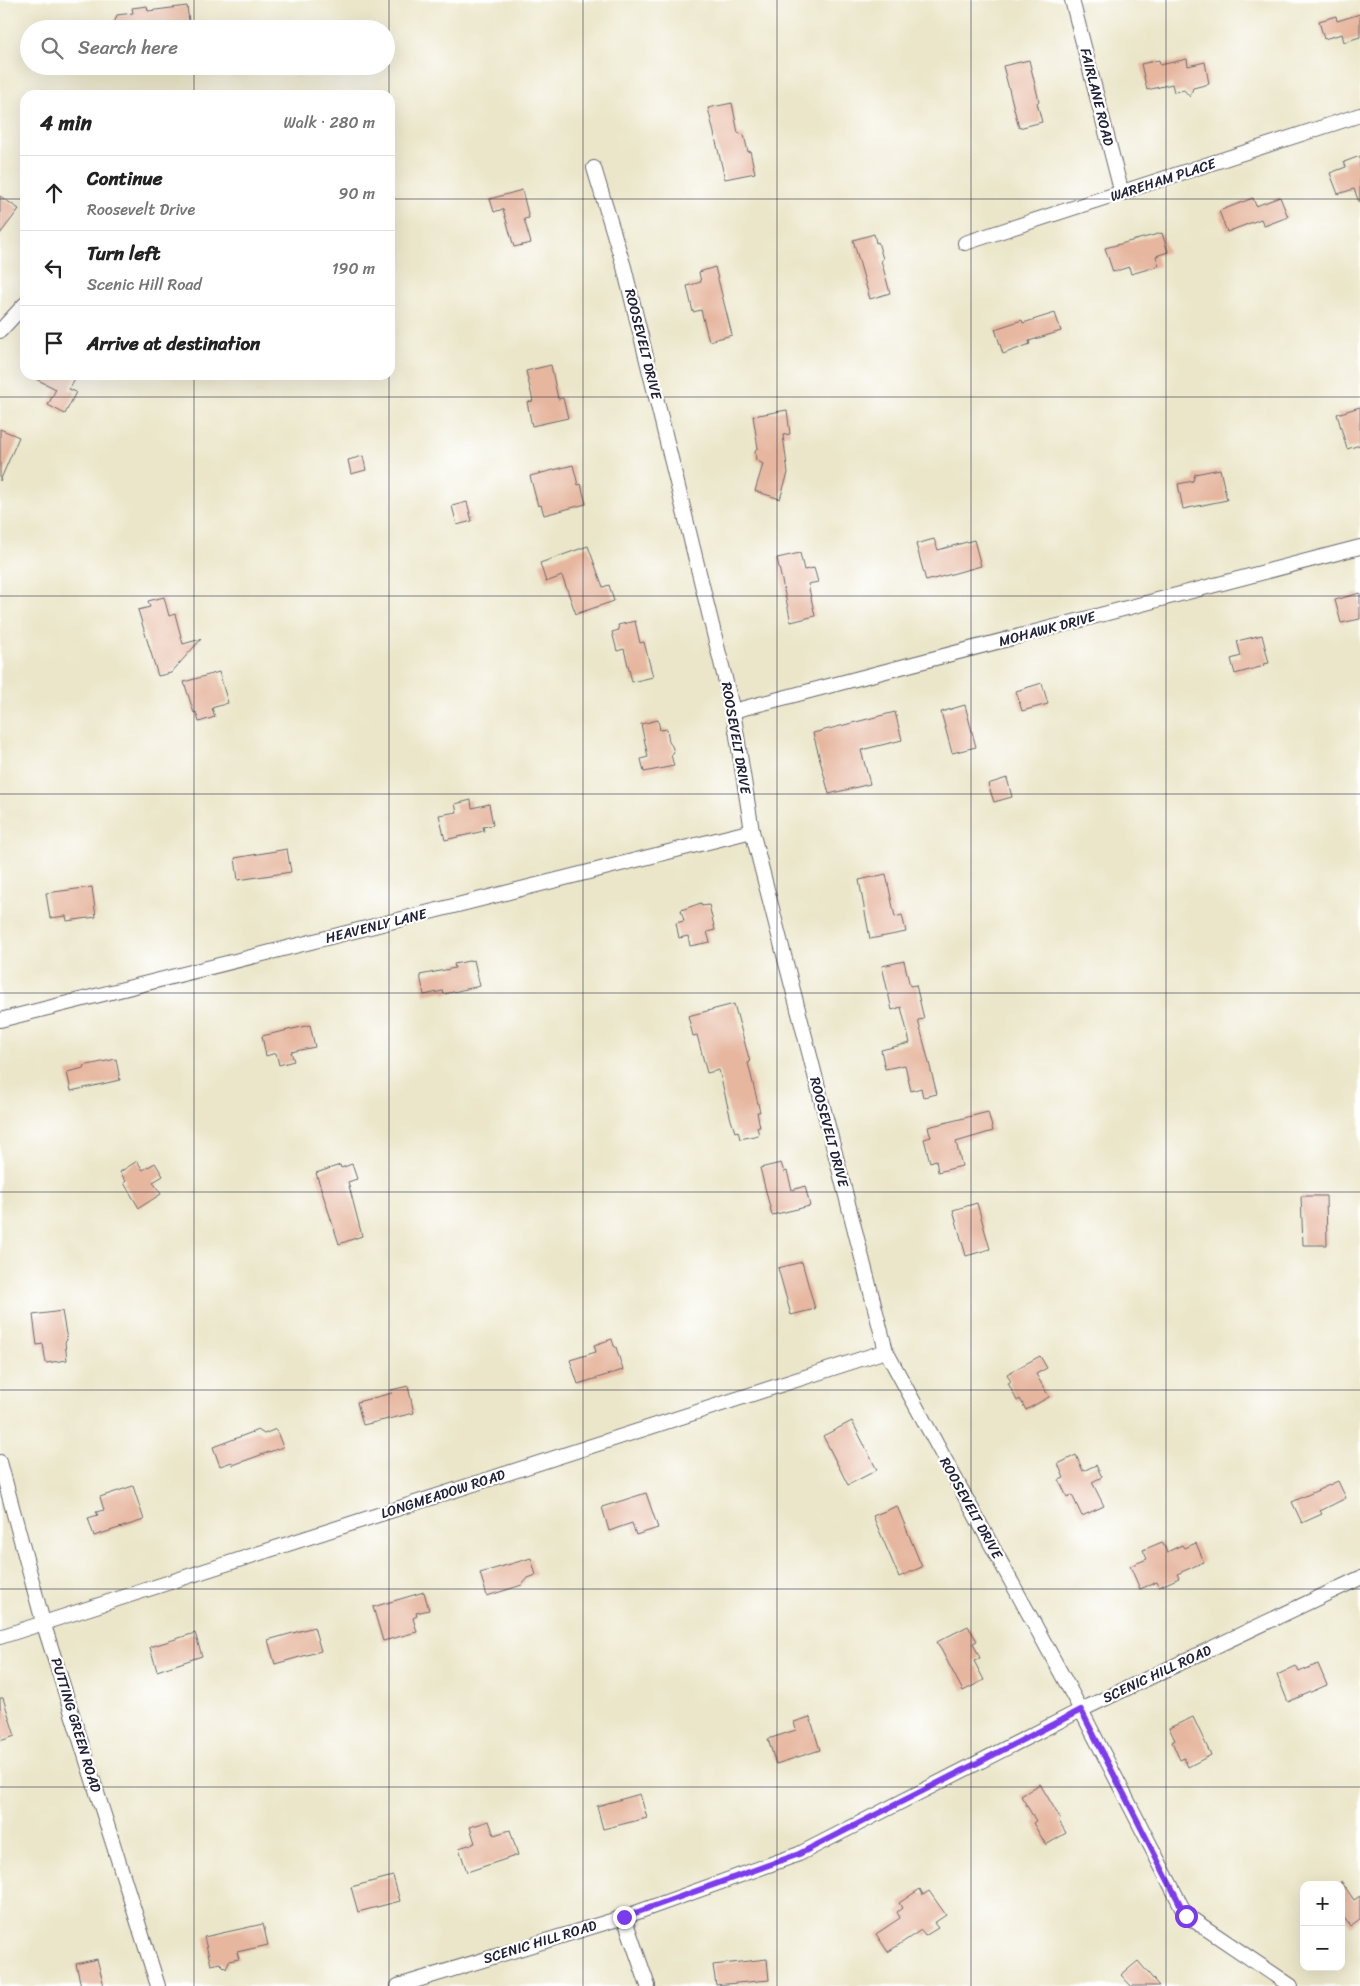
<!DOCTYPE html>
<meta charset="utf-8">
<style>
:root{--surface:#fff;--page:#f2f2f2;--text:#222;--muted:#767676;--line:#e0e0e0}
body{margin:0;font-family:Sriracha,sans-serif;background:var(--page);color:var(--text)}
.controls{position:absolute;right:15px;bottom:15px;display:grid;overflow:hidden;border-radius:10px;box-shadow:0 5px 20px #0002}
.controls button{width:45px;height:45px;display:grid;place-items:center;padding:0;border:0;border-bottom:1px solid var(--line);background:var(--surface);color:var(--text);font:25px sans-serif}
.stop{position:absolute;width:15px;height:15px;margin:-11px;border:4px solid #7c3aed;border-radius:50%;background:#fff}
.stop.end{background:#7c3aed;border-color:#fff;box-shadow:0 1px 5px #0008}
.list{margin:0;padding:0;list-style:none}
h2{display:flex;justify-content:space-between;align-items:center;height:65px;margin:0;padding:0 20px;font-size:21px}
h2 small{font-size:16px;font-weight:400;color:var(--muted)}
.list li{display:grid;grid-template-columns:32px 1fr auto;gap:15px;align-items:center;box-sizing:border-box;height:75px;padding:0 20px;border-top:1px solid var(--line)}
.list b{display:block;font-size:19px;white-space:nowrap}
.list p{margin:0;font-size:16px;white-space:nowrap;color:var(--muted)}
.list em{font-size:16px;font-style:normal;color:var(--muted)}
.icon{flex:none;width:28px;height:28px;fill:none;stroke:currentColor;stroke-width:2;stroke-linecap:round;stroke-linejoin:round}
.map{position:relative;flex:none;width:1360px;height:1986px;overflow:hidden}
.search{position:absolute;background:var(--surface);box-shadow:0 5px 20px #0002;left:20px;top:20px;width:375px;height:55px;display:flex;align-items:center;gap:12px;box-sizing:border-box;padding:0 18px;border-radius:28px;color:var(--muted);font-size:19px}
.panel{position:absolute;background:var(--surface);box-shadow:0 5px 20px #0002;left:20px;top:90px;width:375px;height:290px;border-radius:15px}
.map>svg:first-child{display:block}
</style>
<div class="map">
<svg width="1360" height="1986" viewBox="0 0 1360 1986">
<rect width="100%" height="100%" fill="#fff"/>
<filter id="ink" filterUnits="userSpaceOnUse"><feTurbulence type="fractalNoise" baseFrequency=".02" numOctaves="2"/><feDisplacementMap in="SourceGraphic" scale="10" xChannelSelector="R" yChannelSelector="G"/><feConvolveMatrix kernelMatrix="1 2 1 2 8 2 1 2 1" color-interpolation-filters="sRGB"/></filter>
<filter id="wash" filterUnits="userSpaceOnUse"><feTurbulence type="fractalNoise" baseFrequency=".0096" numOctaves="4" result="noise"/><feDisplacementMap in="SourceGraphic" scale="20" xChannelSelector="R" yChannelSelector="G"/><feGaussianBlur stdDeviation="1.12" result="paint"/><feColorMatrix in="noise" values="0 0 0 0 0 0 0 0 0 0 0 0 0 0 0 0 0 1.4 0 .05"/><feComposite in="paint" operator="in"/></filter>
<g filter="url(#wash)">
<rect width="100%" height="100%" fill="#ebe6c9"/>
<g id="blocks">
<g fill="#e6b69e">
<path d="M 147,6 L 148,11 L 187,6 L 190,29 L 112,29 L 117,15 L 133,13 L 132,8 Z"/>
<path d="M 1360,14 L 1360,37 L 1344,42 L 1342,34 L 1324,39 L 1319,21 L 1336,16 L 1337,21 Z"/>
<path d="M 1187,59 L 1188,66 L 1205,62 L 1209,84 L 1193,88 L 1190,97 L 1184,90 L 1174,92 L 1172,84 L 1147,90 L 1141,64 L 1159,60 L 1160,65 Z"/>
<path d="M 1029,60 L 1039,101 L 1037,103 L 1042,122 L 1019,128 L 1003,66 Z"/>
<path d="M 732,103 L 738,133 L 744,135 L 748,152 L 750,151 L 755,173 L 725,179 L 708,108 Z"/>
<path d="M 1360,156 L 1360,201 L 1359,202 L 1354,189 L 1338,194 L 1330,173 L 1346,167 L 1344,162 Z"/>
<path d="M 522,190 L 529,218 L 524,219 L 531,243 L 514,247 L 503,209 L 494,212 L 490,199 Z"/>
<path d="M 0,196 L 19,209 L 0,234 Z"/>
<path d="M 1280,197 L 1288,217 L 1264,226 L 1261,219 L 1227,232 L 1219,211 L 1253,198 L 1256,206 Z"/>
<path d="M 1162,233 L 1168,252 L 1156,256 L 1159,266 L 1131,274 L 1129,267 L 1113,272 L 1105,248 Z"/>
<path d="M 874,234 L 876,243 L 878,242 L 883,259 L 881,260 L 890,293 L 870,299 L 853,240 Z"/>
<path d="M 715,267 L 732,335 L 709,341 L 701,310 L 693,312 L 687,286 L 701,282 L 699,272 Z"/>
<path d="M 1055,313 L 1061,331 L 1029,341 L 1030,344 L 1003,354 L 995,329 L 1022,320 L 1023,323 Z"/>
<path d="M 551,365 L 558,399 L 563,398 L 568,418 L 532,426 L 527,402 L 533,401 L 526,371 Z"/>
<path d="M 28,375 L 77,375 L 69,389 L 76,392 L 65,414 L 48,405 L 56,389 Z"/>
<path d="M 1360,407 L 1360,445 L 1347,449 L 1337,414 Z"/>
<path d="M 787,410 L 790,434 L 783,435 L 788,473 L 780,499 L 755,491 L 763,464 L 756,460 L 755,450 L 758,448 L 753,416 Z"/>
<path d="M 0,429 L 19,437 L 0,481 Z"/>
<path d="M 363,456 L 366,470 L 351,474 L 348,460 Z"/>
<path d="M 573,465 L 578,485 L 581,484 L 586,504 L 544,515 L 541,505 L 538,506 L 530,476 Z"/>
<path d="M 1220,469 L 1227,500 L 1183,509 L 1178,484 L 1193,481 L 1195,474 Z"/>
<path d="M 467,502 L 472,521 L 457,525 L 452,506 Z"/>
<path d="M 934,539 L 938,550 L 974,540 L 981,566 L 926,581 L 916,544 Z"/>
<path d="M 588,546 L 603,587 L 609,585 L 614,601 L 576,614 L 562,576 L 546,582 L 540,563 Z"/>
<path d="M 800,553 L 804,570 L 814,568 L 818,582 L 808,584 L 815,616 L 791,622 L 777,558 Z"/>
<path d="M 1360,593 L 1360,619 L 1341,623 L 1335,600 Z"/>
<path d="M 164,597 L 169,616 L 175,614 L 183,644 L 201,639 L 171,673 L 158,676 L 138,610 L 150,607 L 148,601 Z"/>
<path d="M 635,621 L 640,643 L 644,642 L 653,677 L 632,682 L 624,649 L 617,651 L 612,632 L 619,630 L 618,625 Z"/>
<path d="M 1262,635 L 1269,663 L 1263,664 L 1264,666 L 1235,674 L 1231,659 L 1241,656 L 1237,641 Z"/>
<path d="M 219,672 L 228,703 L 212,708 L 215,717 L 199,722 L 196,712 L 194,713 L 184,682 Z"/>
<path d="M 1042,683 L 1048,704 L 1022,711 L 1016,691 Z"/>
<path d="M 965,705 L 976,747 L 952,753 L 941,712 Z"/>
<path d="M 895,712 L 902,740 L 861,750 L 870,784 L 829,794 L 813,733 Z"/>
<path d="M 658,720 L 660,730 L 667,729 L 669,742 L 672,746 L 674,752 L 671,755 L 674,766 L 644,772 L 641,759 L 648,757 L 641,724 Z"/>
<path d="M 1007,778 L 1012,797 L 994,802 L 988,784 Z"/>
<path d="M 471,800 L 472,808 L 489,804 L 493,825 L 483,827 L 484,831 L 445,840 L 439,815 L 457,812 L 455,804 Z"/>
<path d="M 287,849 L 291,872 L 238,880 L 235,858 Z"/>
<path d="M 886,874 L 895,917 L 902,915 L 906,932 L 870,939 L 859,880 Z"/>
<path d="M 92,887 L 96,917 L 67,921 L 66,916 L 50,918 L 46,893 Z"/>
<path d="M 701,903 L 702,906 L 709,905 L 715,930 L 707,932 L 710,942 L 690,946 L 688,936 L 679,938 L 676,923 L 684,921 L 681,910 Z"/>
<path d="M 474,960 L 480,986 L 444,994 L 443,991 L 424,995 L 420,975 L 455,968 L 454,964 Z"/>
<path d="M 904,961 L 910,986 L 916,985 L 924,1019 L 918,1020 L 937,1094 L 923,1097 L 921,1088 L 911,1091 L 905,1065 L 885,1069 L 881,1050 L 910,1043 L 901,1007 L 892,1010 L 882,966 Z"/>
<path d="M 734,1004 L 750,1062 L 748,1063 L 760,1112 L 757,1112 L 760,1127 L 757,1127 L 759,1135 L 740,1139 L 738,1131 L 735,1132 L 731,1120 L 719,1070 L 707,1073 L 697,1035 L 693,1036 L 688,1016 Z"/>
<path d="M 310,1025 L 315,1047 L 291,1052 L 294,1061 L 279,1065 L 276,1053 L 266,1056 L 262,1036 Z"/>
<path d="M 116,1059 L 120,1080 L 71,1091 L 67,1072 L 84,1068 L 83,1066 Z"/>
<path d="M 988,1112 L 993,1131 L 956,1142 L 962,1166 L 938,1172 L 936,1160 L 930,1162 L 924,1139 L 931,1137 L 928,1127 Z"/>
<path d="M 137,1161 L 143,1170 L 155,1163 L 163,1176 L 153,1182 L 161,1194 L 139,1208 L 124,1183 L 126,1181 L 120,1172 Z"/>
<path d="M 781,1163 L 784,1172 L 787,1171 L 792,1190 L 805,1186 L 810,1206 L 772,1215 L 760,1168 Z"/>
<path d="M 352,1164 L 357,1179 L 348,1182 L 362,1236 L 339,1244 L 316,1173 L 340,1165 L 341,1168 Z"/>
<path d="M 1301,1196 L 1326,1196 L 1327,1245 L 1303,1245 Z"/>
<path d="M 977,1203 L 990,1249 L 966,1256 L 953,1210 Z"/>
<path d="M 802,1262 L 815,1309 L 791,1315 L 778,1268 Z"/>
<path d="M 62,1311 L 67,1340 L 65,1342 L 67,1360 L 46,1363 L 43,1344 L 37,1345 L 33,1315 Z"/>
<path d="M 612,1339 L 614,1346 L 616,1347 L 623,1370 L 578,1384 L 570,1360 L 596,1352 L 594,1345 Z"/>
<path d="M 1040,1356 L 1047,1368 L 1036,1374 L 1049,1397 L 1026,1410 L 1020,1399 L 1017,1401 L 1008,1383 L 1011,1382 L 1007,1374 Z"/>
<path d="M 408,1386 L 414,1413 L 363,1425 L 357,1402 L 392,1393 L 391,1390 Z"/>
<path d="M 852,1421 L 877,1470 L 848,1485 L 823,1436 Z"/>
<path d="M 276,1429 L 283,1447 L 233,1465 L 232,1462 L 220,1466 L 213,1447 L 258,1430 L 264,1434 Z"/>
<path d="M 1076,1455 L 1083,1471 L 1096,1465 L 1102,1477 L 1092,1482 L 1104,1506 L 1082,1516 L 1072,1495 L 1067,1497 L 1059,1480 L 1064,1478 L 1058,1464 Z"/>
<path d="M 1338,1481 L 1346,1498 L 1320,1511 L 1322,1514 L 1302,1523 L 1292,1502 Z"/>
<path d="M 133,1486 L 144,1520 L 94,1536 L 88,1518 L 98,1515 L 96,1512 L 104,1510 L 100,1497 Z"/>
<path d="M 646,1493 L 658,1528 L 636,1535 L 632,1523 L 609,1531 L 602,1507 Z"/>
<path d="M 897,1506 L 922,1567 L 899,1577 L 873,1516 Z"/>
<path d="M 1162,1542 L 1167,1552 L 1182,1545 L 1184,1548 L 1196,1543 L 1204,1562 L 1177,1574 L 1179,1578 L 1159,1587 L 1157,1582 L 1140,1589 L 1130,1566 L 1147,1559 L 1143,1550 Z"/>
<path d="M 531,1558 L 536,1575 L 528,1578 L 522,1585 L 487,1596 L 480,1573 Z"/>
<path d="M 424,1592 L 429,1610 L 416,1613 L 417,1616 L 413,1618 L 417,1632 L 383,1641 L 373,1607 Z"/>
<path d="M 968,1626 L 977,1641 L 973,1643 L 980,1658 L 974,1661 L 984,1680 L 963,1691 L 937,1642 Z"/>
<path d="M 314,1627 L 321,1651 L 275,1664 L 268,1640 Z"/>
<path d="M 195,1633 L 202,1656 L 157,1671 L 150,1647 Z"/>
<path d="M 1318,1664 L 1327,1685 L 1288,1702 L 1277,1675 L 1296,1666 L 1299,1672 Z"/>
<path d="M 0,1698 L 3,1698 L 15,1736 L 0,1741 Z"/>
<path d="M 810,1717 L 820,1750 L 776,1764 L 768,1739 L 796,1730 L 794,1722 Z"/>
<path d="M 1193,1717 L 1211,1755 L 1188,1767 L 1184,1758 L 1180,1760 L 1172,1742 L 1175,1740 L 1169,1728 Z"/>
<path d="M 1040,1784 L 1060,1818 L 1059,1821 L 1066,1833 L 1046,1845 L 1033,1823 L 1036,1821 L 1021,1796 Z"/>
<path d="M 640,1794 L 647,1818 L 603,1829 L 597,1806 Z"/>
<path d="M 489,1821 L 494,1835 L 510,1830 L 518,1855 L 467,1872 L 459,1848 L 475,1843 L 470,1827 Z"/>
<path d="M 393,1876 L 400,1901 L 358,1912 L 351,1887 Z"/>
<path d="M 1341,1881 L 1354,1900 L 1360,1896 L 1360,1919 L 1350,1926 L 1341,1913 Z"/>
<path d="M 920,1889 L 923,1895 L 929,1891 L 946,1915 L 934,1923 L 938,1928 L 925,1936 L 921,1930 L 888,1952 L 876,1934 L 900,1918 L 897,1912 L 902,1908 L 899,1903 Z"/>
<path d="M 263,1924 L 268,1945 L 237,1952 L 239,1959 L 229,1961 L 226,1969 L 220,1963 L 211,1965 L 204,1937 Z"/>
<path d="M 97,1959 L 104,1986 L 81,1986 L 76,1964 Z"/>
<path d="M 767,1959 L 769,1980 L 716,1985 L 713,1965 Z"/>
<path d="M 1138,1961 L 1159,1986 L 1131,1986 L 1121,1975 Z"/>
</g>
</g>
</g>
<g filter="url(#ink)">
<use href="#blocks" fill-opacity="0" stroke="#68676d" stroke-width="1"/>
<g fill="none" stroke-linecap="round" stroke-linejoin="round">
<defs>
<g id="street">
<path d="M 1072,0 L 1122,194"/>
<path d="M 594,168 L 624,267 L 733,711 L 752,831 L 886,1351 L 1081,1710 L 1186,1915 L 1291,1986"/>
<path d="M 965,243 L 1360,115"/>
<path d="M 0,331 L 25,304"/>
<path d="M 733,711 L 1360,547"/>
<path d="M 0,1020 L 752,831"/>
<path d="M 0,1462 L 43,1622 L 158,1986"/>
<path d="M 0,1637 L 886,1351"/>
<path d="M 624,1917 L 648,1986"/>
<path d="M 398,1986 L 624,1917 L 799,1854 L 1081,1710 L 1360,1578"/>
</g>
</defs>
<use href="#street" stroke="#68676d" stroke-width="16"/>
<use href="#street" stroke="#fff" stroke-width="14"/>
</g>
</g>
<g fill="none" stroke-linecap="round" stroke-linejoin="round" filter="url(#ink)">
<path stroke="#7c3aed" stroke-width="6" d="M 624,1917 L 799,1854 L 1081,1710 L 1186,1916"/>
</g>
<path fill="none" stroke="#22223b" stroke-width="1" stroke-opacity="0.55" d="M 194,0 L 194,29M 389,0 L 389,95M 583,0 L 583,1986M 777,0 L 777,1986M 971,0 L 971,1986M 1166,0 L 1166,1986M 194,66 L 194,95M 0,199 L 25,199M 390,199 L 1360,199M 194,375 L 194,1986M 389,375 L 389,1986M 0,397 L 1360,397M 0,596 L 1360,596M 0,794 L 1360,794M 0,993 L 1360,993M 0,1192 L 1360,1192M 0,1390 L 1360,1390M 0,1589 L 1360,1589M 0,1787 L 1360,1787"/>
<g text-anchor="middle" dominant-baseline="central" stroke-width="4.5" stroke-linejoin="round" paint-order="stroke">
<g font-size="14" fill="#22223b" stroke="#fff">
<text transform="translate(1097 97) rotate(76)">FAIRLANE ROAD</text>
<text transform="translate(1163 180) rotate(-18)">WAREHAM PLACE</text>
<text transform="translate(643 344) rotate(76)">ROOSEVELT DRIVE</text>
<text transform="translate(1047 629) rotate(-15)">MOHAWK DRIVE</text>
<text transform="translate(736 738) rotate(80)">ROOSEVELT DRIVE</text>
<text transform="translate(376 926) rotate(-14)">HEAVENLY LANE</text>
<text transform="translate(829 1132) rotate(75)">ROOSEVELT DRIVE</text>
<text transform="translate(443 1494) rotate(-18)">LONGMEADOW ROAD</text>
<text transform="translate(971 1508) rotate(61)">ROOSEVELT DRIVE</text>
<text transform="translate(1157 1674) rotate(-25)">SCENIC HILL ROAD</text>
<text transform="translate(76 1725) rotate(73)">PUTTING GREEN ROAD</text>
<text transform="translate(540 1942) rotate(-17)">SCENIC HILL ROAD</text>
</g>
</g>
</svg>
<div class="controls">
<button>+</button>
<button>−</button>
</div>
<div class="stop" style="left:1186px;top:1916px"></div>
<div class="stop end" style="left:624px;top:1917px"></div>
<div class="search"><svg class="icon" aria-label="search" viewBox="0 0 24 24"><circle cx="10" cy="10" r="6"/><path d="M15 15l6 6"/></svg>Search here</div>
<section class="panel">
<h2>4 min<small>Walk · 280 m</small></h2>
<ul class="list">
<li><svg class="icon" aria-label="ahead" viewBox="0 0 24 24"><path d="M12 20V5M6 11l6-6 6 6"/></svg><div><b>Continue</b><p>Roosevelt Drive</p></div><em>90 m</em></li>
<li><svg class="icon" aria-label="left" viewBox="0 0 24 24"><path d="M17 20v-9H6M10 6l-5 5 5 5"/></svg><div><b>Turn left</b><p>Scenic Hill Road</p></div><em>190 m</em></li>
<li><svg class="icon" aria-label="arrive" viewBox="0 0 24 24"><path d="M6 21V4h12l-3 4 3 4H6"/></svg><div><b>Arrive at destination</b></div></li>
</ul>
</section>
</div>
